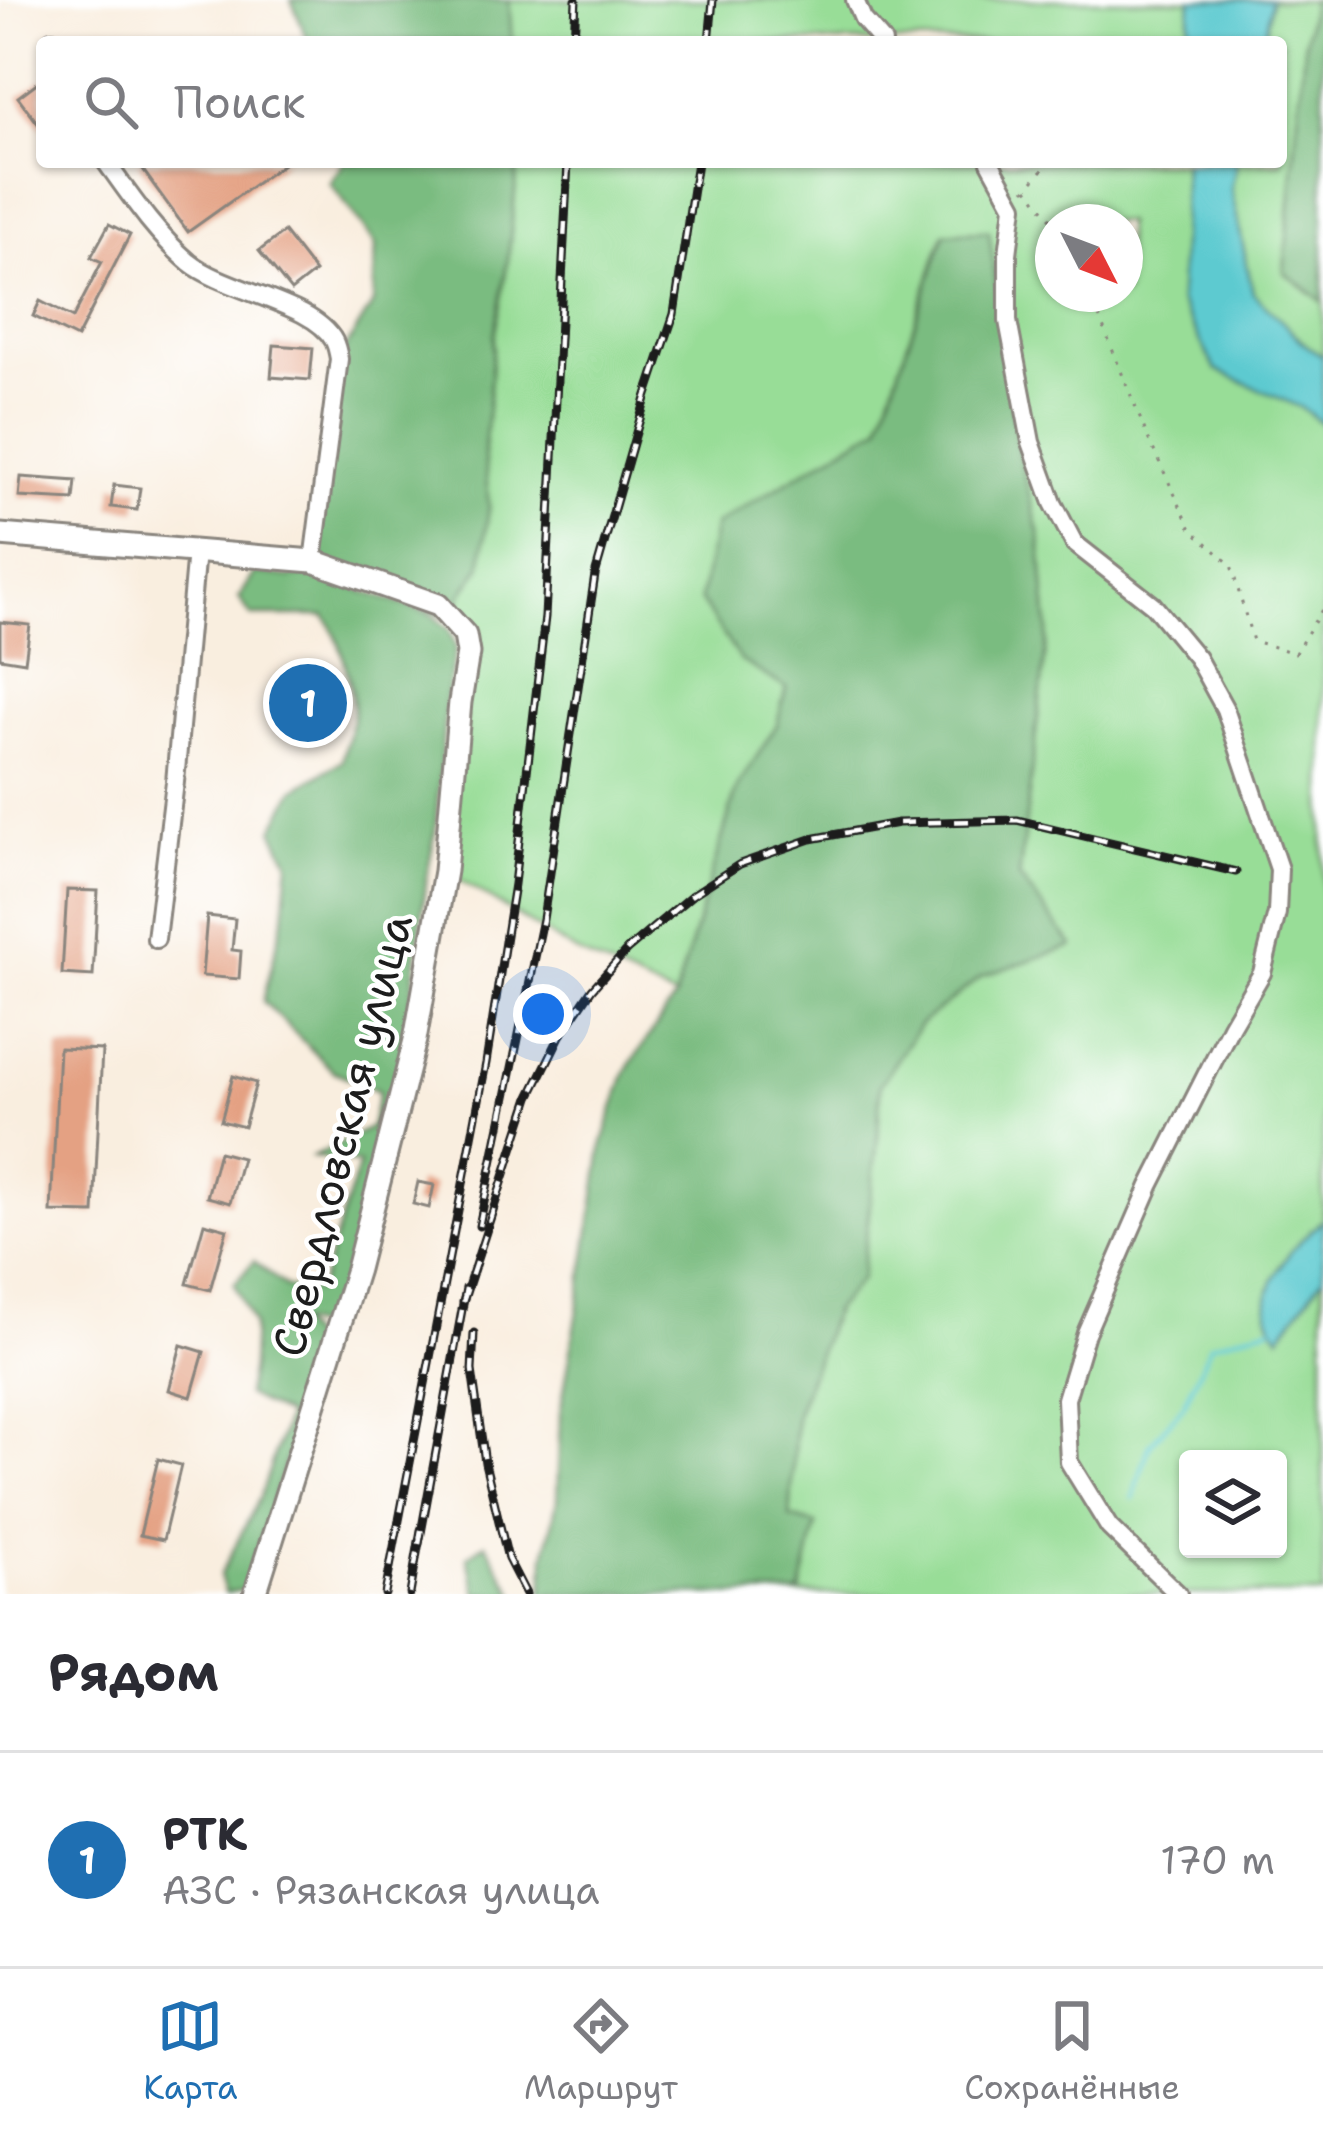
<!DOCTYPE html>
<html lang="ru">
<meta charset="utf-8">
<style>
:root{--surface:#fff;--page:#f2f2f3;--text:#2b2b33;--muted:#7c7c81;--line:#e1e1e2;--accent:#1f6fb2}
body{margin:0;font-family:"Shantell Sans",sans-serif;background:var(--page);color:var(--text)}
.controls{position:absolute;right:36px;bottom:36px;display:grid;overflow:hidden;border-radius:12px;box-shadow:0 3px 9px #0004}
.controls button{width:108px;height:108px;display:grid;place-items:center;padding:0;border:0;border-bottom:3px solid var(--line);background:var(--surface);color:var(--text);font:60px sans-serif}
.compass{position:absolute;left:1035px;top:204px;width:108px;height:108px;border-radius:50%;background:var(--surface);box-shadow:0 3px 9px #0004;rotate:132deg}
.you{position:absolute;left:543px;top:1014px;width:42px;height:42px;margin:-30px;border:9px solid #fff;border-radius:50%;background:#1a73e8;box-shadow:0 0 0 18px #1a73e833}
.badge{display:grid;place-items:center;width:78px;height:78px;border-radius:50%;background:var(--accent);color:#fff;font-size:39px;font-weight:700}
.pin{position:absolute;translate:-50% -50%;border:6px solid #fff;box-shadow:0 3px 12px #0006}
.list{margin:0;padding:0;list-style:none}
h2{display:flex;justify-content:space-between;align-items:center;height:156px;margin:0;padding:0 48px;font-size:51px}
h2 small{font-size:39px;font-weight:400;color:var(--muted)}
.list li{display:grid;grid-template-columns:78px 1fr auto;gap:36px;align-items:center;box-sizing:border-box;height:216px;padding:0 48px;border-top:3px solid var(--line)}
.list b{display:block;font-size:45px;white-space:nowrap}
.list p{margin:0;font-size:39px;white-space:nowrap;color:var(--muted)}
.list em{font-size:39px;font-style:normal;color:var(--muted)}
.icon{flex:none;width:66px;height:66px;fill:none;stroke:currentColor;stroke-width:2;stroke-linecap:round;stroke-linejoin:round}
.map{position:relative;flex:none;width:1323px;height:1594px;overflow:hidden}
.search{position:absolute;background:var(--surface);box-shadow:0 3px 9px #0004;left:36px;right:36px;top:36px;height:132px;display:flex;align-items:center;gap:30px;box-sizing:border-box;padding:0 42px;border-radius:12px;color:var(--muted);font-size:45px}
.sheet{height:372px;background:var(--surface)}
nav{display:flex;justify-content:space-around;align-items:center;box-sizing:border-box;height:168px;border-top:3px solid var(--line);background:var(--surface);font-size:33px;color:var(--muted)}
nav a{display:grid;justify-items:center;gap:6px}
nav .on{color:var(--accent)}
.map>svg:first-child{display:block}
</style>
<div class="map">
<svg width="1323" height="1594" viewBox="0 0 1323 1594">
<rect width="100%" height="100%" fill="#fff"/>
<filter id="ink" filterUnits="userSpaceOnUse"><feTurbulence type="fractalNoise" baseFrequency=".00833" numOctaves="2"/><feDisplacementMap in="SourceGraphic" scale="24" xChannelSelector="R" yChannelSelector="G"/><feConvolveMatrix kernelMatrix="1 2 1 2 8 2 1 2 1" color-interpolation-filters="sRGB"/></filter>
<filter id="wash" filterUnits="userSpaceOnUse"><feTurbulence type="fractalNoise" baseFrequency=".004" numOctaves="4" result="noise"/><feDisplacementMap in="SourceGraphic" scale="48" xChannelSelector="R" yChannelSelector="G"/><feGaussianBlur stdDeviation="2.7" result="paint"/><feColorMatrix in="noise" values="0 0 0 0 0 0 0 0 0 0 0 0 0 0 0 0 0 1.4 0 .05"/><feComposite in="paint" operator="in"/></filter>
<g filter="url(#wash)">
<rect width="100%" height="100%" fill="#f9eedf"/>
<g fill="#98dd97" stroke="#5a7c5a" stroke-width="3" fill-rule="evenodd">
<path d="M 509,0 L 1191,0 L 1189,42 L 512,42 Z"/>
<path d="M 1271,0 L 1312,0 L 1305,39 L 1284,272 L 1323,302 L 1323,356 L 1306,345 L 1253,293 L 1231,189 L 1237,162 L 1281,162 L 1281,42 L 1264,42 Z"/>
<path d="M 518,162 L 1184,162 L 1179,301 L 1216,370 L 1303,408 L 1323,424 L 1323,1220 L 1280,1266 L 1280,1335 L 1323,1277 L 1323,1594 L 795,1594 L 801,1591 L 816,1525 L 790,1518 L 796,1415 L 834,1310 L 861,1279 L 878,1135 L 880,1085 L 920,1024 L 982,975 L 1072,945 L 1019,877 L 1048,631 L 1040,536 L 1019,455 L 988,231 L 944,233 L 880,426 L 715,525 L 740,660 L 786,687 L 777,725 L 737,788 L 675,998 L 576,952 L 445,871 L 468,653 L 453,619 L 462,593 L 481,567 L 489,507 L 484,452 L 494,336 L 508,259 ZM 1053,222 L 1125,222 L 1125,294 L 1053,294 ZM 1188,1459 L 1278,1459 L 1278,1549 L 1188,1549 Z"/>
</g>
<g fill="#7abc80" stroke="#4b6c4e" stroke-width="3">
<path d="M 291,0 L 509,0 L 512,42 L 309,42 Z"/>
<path d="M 1312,0 L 1323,0 L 1323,302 L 1284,272 L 1305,39 Z"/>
<path d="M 344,162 L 518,162 L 508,259 L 494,336 L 484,452 L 489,507 L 481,567 L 462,593 L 453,619 L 313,561 L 339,359 L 373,303 L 376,245 L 330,183 Z"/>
<path d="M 989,231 L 1019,455 L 1040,536 L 1048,631 L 1019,877 L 1073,946 L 982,976 L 920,1024 L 880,1085 L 878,1135 L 861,1279 L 834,1310 L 796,1415 L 790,1517 L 816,1524 L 801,1591 L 795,1594 L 543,1594 L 545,1556 L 557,1501 L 560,1413 L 577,1316 L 603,1142 L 626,1071 L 675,998 L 737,788 L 777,725 L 786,688 L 740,660 L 700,600 L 715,525 L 880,426 L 945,233 Z"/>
<path d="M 255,573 L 289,577 L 313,574 L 431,614 L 449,629 L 456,648 L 446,698 L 435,834 L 427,875 L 408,1028 L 348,1276 L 326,1330 L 297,1322 L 321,1351 L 244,1590 L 225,1593 L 220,1576 L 261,1495 L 287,1416 L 246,1395 L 251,1367 L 253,1324 L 234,1284 L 254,1261 L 286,1287 L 318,1291 L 359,1164 L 313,1157 L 371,1127 L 379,1091 L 333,1071 L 263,1001 L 284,916 L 289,862 L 273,830 L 294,790 L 342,761 C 345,745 353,727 353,712 C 352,685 341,638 325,616 L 251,616 L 239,598 Z"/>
<path d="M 485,1543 L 515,1594 L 477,1594 L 467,1557 Z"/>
</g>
<g fill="#5dcad0" stroke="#3c7376" stroke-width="3">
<path d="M 1191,0 L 1271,0 L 1264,42 L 1189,42 Z"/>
<path d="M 1184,162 L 1237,162 L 1231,189 L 1253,293 L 1306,345 L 1323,356 L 1323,424 L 1302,408 L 1216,370 L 1179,301 Z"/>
<path d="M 1323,1220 L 1323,1277 L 1280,1336 C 1245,1299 1292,1244 1323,1220 Z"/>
</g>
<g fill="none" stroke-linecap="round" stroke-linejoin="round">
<path stroke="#5dcad0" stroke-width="4.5" d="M 1133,1498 L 1149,1446 L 1184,1405 L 1211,1344 L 1271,1327"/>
</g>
<g id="blocks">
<g fill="#e4a183">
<path d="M 42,79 L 42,129 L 18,97 Z"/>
<path d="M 137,162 L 286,162 L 188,232 Z"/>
<path d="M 109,224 L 130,235 L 77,338 L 33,316 L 40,301 L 73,318 L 102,262 L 91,257 Z"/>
<path d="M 284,232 L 315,272 L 291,291 L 259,251 Z"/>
<path d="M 274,345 L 313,348 L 310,380 L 271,377 Z"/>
<path d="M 21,477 L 76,481 L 74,500 L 19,497 Z"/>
<path d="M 114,485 L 140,488 L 137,510 L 111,507 Z"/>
<path d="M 0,622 L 30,625 L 25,662 L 0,658 Z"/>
<path d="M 302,689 L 316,690 L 313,717 L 299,716 Z"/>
<path d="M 67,890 L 98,891 L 93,976 L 62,974 Z"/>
<path d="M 207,916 L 235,919 L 232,950 L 241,951 L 239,979 L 202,976 Z"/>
<path d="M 59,1048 L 102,1050 L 94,1213 L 51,1212 Z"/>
<path d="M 233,1076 L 256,1083 L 244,1127 L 221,1121 Z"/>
<path d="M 219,1152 L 242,1158 L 230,1203 L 207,1197 Z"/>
<path d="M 418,1182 L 434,1185 L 429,1208 L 413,1204 Z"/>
<path d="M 204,1223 L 227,1229 L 210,1290 L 187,1284 Z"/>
<path d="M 181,1345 L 204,1352 L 191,1397 L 169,1390 Z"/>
<path d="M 158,1459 L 181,1465 L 163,1540 L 140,1535 Z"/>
</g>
</g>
</g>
<g filter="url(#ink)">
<use href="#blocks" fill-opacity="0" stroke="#8a857e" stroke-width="3"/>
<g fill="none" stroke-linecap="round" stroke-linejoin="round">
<defs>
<g id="minor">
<path d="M 855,0 L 863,19 L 883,42"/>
<path d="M 52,40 L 52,42"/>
<path d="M 106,162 C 131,197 156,234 189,262 C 226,292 314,303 334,341 C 337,347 338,353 339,359 L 313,561"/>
<path d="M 990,162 L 1014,206 L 1008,254 L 1008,321 L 1031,442 L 1053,503 L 1074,543 L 1153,605 L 1197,658 L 1225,709 L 1279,869 L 1277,913 L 1262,973 L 1231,1026 L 1150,1186 L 1086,1333 L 1066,1399 L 1069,1462 L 1109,1527 L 1178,1594"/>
<path d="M 156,939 L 175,782 L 196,551"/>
</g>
<path id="major" d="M 0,535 L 313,561 L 438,605 L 465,635 L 468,653 L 460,702 L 445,871 L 415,1040 L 357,1269 L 255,1594"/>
</defs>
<use href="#minor" stroke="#8a857e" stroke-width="22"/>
<use href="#major" stroke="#8a857e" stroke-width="27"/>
<g stroke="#8a857e" stroke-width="3" stroke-dasharray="3 9" stroke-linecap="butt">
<path d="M 1028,188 L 1053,222"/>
<path d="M 1025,190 L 1050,162"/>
<path d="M 1090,294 L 1148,438 L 1191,529 L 1231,565 L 1253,641 L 1295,653 L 1323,608"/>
</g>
<use href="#minor" stroke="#fff" stroke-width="16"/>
<use href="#major" stroke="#fff" stroke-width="21"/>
<defs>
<g id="rail">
<path d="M 574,42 L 576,0"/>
<path d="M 709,42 L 713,0"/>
<path d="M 479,1226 L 543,919 L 595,575 L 646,398 L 674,314 L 697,162"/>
<path d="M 463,1302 L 530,1097 L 560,1036 L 592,989 L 627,950 L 692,895 L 740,864 L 811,839 L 898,823 L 1017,820 L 1236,872"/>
<path d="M 474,1333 L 472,1370 L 485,1463 L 508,1559 L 526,1594"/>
<path d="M 419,1544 L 466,1288"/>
<path d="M 385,1594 L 486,1063 L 514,884 L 545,617 L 568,162"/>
<path d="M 410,1594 L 421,1530"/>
</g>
</defs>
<use href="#rail" stroke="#1c1c1c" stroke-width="9"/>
<use href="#rail" stroke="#fff" stroke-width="4.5" stroke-dasharray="14" stroke-linecap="butt"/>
</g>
</g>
<g text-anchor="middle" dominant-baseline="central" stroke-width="9" stroke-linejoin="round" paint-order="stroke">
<g font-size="45" fill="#1c1c1c" stroke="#fff">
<text transform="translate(342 1135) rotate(-76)">Свердловская улица</text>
</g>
</g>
</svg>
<div class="controls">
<button><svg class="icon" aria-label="layers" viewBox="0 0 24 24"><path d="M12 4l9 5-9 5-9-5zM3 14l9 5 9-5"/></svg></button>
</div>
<svg class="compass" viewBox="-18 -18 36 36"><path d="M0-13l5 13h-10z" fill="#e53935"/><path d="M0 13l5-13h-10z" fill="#7c7c81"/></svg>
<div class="you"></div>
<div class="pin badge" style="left:308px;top:703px">1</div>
<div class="search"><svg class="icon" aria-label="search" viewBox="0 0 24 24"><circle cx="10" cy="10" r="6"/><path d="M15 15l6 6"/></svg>Поиск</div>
</div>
<section class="sheet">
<h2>Рядом<small></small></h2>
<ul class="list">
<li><span class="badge">1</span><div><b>РТК</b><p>АЗС · Рязанская улица</p></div><em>170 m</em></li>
</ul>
</section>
<nav>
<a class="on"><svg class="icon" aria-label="map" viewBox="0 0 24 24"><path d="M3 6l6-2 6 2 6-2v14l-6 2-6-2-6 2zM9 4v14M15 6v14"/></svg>Карта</a>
<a><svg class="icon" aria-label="directions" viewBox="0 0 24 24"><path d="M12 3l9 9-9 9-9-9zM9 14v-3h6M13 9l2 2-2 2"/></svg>Маршрут</a>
<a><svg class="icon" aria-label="saved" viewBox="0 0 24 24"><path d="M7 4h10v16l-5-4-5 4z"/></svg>Сохранённые</a>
</nav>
